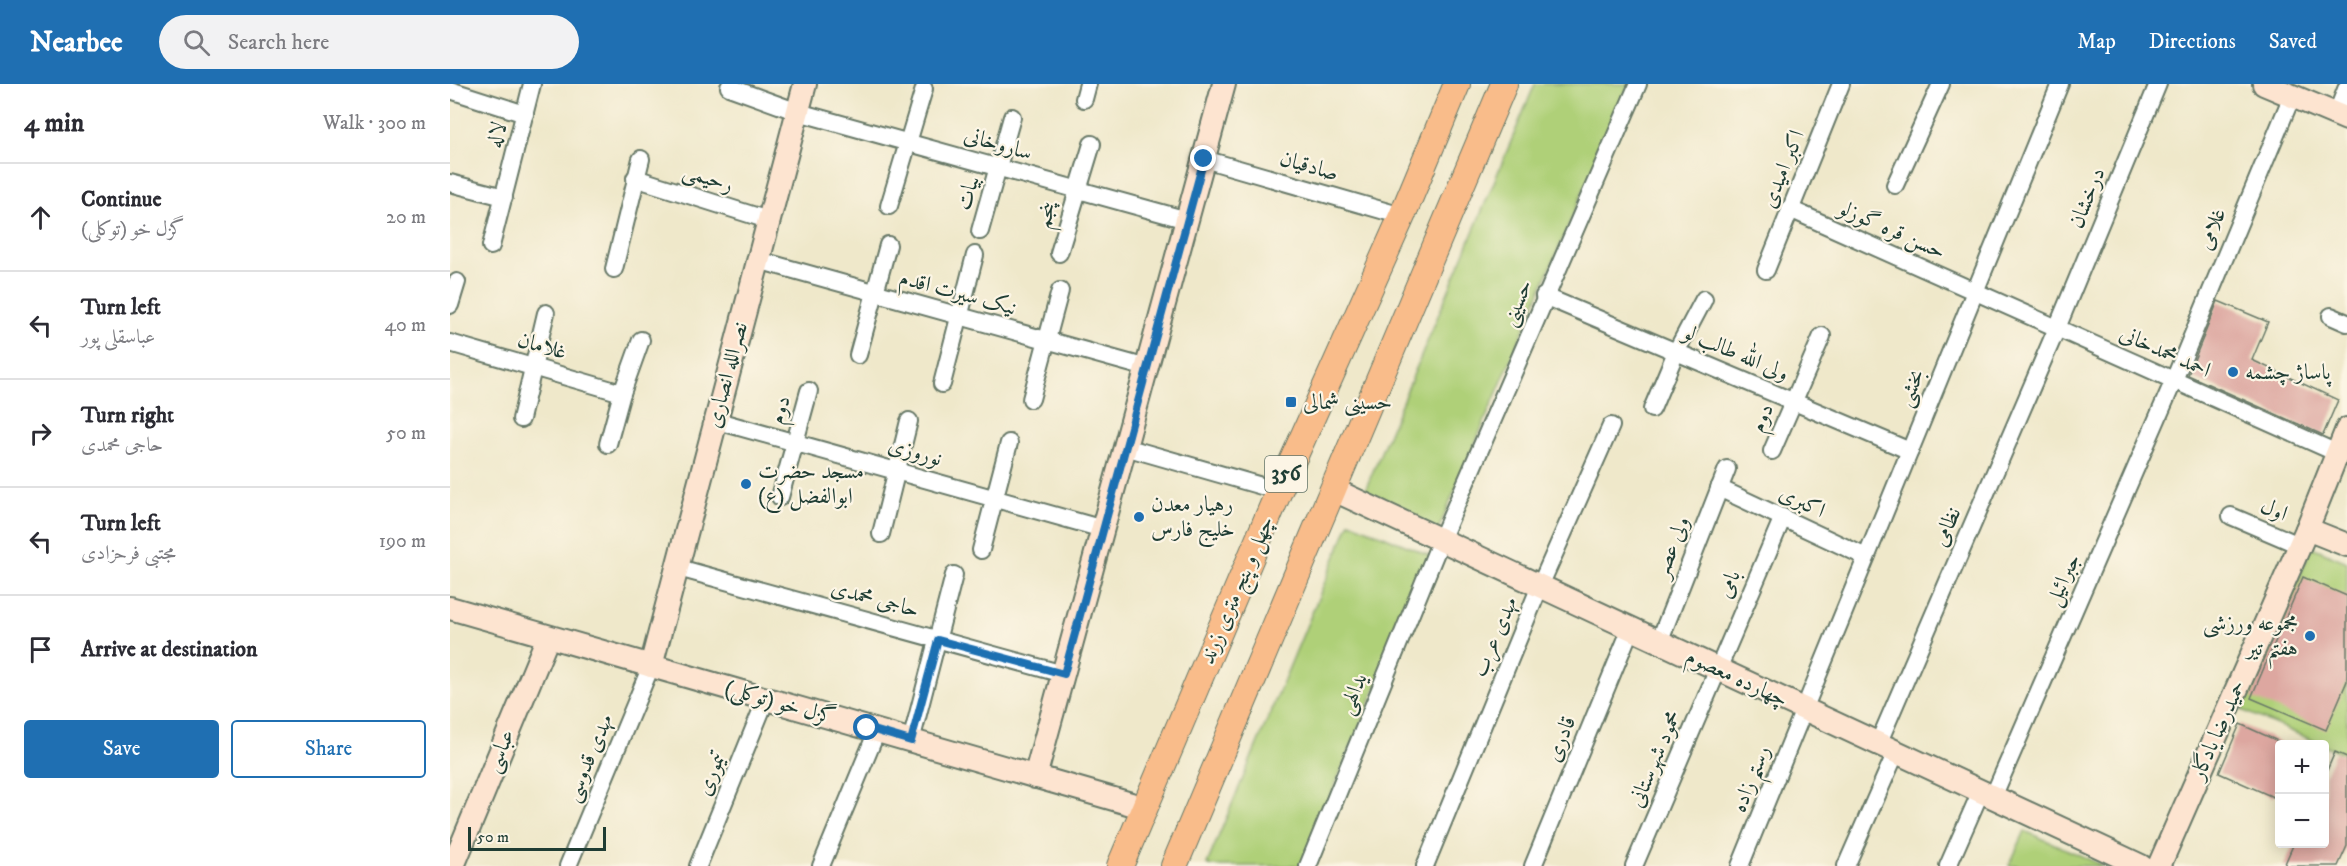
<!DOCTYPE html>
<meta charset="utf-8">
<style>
:root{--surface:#fff;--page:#f2f2f3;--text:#2b2b33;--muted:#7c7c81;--line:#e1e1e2;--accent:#1f6fb2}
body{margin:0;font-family:"IM FELL DW Pica",Amiri,serif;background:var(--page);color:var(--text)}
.controls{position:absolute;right:18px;bottom:18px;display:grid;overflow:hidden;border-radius:6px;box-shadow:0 3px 15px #0003}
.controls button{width:54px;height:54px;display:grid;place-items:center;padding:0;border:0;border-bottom:2px solid var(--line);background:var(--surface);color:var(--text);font:30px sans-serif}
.scale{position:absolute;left:18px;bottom:15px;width:138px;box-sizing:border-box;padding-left:6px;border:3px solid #1f3d34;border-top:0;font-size:16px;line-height:21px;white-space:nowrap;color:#1f3d34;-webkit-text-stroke:4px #fcf5e5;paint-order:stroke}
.stop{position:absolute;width:18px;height:18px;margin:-14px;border:4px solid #1f6fb2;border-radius:50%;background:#fff}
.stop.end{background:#1f6fb2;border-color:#fff;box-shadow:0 2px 6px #0008}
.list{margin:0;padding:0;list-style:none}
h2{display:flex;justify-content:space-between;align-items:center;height:78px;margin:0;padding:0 24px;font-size:26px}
h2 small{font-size:20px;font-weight:400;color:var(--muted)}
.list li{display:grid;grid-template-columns:39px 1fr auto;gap:18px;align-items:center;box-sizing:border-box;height:108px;padding:0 24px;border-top:2px solid var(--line)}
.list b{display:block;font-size:22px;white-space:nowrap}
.list p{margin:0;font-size:20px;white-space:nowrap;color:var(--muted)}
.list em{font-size:20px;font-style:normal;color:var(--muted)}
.actions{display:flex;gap:12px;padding:18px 24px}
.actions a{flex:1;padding:14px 0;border:2px solid var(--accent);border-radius:6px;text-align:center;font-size:21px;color:var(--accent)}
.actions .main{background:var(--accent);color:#fff}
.icon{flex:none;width:33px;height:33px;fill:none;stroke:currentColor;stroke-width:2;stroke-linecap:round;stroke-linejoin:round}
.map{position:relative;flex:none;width:1897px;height:782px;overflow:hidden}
header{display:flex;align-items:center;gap:36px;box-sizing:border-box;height:84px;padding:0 30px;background:var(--accent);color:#fff}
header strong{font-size:28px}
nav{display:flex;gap:33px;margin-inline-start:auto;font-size:21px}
.search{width:420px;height:54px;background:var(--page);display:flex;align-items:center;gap:15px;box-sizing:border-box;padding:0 21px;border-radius:33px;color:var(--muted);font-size:22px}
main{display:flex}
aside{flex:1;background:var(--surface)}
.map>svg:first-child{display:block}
</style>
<header>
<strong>Nearbee</strong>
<div class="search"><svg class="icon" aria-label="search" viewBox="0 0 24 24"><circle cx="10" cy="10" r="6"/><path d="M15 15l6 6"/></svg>Search here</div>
<nav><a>Map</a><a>Directions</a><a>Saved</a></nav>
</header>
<main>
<aside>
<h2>4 min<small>Walk · 300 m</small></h2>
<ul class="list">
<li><svg class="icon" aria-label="ahead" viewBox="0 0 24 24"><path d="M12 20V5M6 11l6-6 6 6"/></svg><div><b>Continue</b><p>گزل خو (توکلی)</p></div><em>20 m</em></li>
<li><svg class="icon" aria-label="left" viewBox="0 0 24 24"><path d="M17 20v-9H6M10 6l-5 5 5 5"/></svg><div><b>Turn left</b><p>عباسقلی پور</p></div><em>40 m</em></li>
<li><svg class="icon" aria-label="right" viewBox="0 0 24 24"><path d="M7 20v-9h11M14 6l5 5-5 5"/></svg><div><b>Turn right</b><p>حاجی محمدی</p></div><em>50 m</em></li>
<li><svg class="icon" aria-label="left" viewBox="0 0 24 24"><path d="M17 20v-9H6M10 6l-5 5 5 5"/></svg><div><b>Turn left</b><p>مجتبی فرحزادی</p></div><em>190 m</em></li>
<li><svg class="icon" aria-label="arrive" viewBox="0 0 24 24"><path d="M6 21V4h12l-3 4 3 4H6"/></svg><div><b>Arrive at destination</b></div></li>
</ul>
<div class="actions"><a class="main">Save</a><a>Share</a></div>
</aside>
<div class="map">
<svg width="1897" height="782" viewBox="0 0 1897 782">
<rect width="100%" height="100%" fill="#fcf5e5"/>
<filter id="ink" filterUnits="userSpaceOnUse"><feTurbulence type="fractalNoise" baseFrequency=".0167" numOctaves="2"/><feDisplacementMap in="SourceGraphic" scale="12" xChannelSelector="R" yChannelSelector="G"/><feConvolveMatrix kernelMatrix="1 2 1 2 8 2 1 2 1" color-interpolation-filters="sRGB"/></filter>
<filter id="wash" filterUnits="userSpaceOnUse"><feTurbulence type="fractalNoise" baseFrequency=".008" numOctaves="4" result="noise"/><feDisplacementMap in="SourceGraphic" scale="24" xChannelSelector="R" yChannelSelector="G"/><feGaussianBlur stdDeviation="1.35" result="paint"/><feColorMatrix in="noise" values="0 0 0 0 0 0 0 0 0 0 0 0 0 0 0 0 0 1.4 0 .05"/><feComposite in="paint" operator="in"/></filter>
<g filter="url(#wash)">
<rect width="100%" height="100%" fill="#efe8ca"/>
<g fill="#afd078" stroke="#678656" stroke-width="1.5">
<path d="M 1085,0 L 1179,0 L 988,446 L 911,416 Z"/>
<path d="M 900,438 L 981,472 L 851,782 L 763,782 L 757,780 Z"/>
<path d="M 1862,463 L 1897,478 L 1897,671 L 1792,626 Z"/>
<path d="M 1575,747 L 1654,782 L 1559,782 Z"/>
</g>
<g id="blocks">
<g fill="#dda7a0">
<path d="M 1768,217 L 1818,238 L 1802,276 L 1888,316 L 1873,351 L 1738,291 Z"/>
<path d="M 1853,493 L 1897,512 L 1897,597 L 1876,646 L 1801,614 Z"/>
<path d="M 1790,640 L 1830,658 L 1830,698 L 1823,713 L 1769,689 Z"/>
<path d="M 1885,668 L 1897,673 L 1897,762 L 1888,782 L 1834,782 L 1844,759 L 1875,759 L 1875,691 Z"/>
</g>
</g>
</g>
<g filter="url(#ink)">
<use href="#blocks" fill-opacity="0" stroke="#687968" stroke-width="1.5"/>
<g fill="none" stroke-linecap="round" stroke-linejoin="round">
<defs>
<g id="street">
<path d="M 279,3 L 348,28 L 737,136"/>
<path d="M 0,6 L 75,30"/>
<path d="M 634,15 L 638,0"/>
<path d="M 1886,31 L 1897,3"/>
<path d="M 754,75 L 952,132"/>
<path d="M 185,94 L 318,136"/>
<path d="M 0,99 L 54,113"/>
<path d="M 1445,101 L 1491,0"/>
<path d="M 439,122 L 474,5"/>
<path d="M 1340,125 L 1887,369"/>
<path d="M 530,147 L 562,33"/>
<path d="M 41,162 L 82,0"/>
<path d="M 609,169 L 642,60"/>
<path d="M 308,176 L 697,284"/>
<path d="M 164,185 L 191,75"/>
<path d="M 1316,186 L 1391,0"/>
<path d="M 1094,212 L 1460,367"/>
<path d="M 0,221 L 7,198"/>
<path d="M 1881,232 L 1897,239"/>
<path d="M 0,259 L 172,309"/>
<path d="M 408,271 L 438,161"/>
<path d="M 492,300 L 525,171"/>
<path d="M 581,315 L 610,207"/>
<path d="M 1202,325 L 1226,268 L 1254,215"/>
<path d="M 71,335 L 96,229"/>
<path d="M 264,336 L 653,445"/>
<path d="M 158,360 L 172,309 L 191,256"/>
<path d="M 675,363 L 829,407"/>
<path d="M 1322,367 L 1372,252"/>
<path d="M 1269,404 L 1416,473"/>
<path d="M 330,413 L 359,307"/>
<path d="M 1781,432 L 1849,461"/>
<path d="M 431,450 L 459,337"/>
<path d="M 531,466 L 559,359"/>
<path d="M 225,483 L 613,590"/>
<path d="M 1209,558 L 1277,385"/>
<path d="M 461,657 L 504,491"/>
<path d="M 1428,660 L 1607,244 L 1708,0"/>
<path d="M 1543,713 L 1724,296 L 1842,12"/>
<path d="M 118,782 L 201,582"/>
<path d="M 248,782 L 316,615"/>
<path d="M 371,782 L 427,647"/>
<path d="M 858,782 L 991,456 L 1188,0"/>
<path d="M 975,782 L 1090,502 L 1161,342"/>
<path d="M 1083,782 L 1181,544"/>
<path d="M 1184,782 L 1333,433"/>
<path d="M 1290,782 L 1610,0"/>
<path d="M 1396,782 L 1446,668"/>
<path d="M 1498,782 L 1531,707"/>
</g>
<g id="secondary">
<path d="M 1814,0 L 1897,35"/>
<path d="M 884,406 L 1691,782"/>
<path d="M 1857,445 L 1897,461"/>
<path d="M 0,524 L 695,724"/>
<path d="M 201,582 L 355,0"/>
<path d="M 585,693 L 774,0"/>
<path d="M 3,782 L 98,553"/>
<path d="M 1709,782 L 1857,445 L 1897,345"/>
</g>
<g id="primary">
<path d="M 670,782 L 829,407 L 952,132 L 1007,0"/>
<path d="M 724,782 L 1054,0"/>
</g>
</defs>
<use href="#street" stroke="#687968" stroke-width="20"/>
<use href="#secondary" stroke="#687968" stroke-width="26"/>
<use href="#primary" stroke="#687968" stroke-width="28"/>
<use href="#street" stroke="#fff" stroke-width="16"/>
<use href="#secondary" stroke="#fde4d0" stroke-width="22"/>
<use href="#primary" stroke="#f9bc8a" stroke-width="26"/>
</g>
</g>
<g fill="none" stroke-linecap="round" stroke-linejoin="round" filter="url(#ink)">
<path stroke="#1f6fb2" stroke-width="8" d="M 417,644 L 461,657 L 488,556 L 614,590 L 754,75"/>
</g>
<g fill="#1f6fb2" stroke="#fcf5e5" stroke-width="2">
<circle cx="1783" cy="288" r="6"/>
<rect x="835" y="312" width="12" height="12" rx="3"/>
<circle cx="296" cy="400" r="6"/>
<circle cx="689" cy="433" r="6"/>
<circle cx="1860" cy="552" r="6"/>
</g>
<g text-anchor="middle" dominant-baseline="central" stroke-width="4.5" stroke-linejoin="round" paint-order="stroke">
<rect fill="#fcf5e5" stroke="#617469" stroke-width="1.5" x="815" y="372" width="42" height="36" rx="4.5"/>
<g font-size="21" font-weight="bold" fill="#1f3d34">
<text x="836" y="390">356</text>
</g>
<g font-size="22" fill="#1f3d34" stroke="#fcf5e5">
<text transform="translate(47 51) rotate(-76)">لاله</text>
<text transform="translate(548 60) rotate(16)">ساروخانی</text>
<text transform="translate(859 82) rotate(16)">صادقیان</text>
<text transform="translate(1333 85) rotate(-68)">اکبر امیدی</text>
<text transform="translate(258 94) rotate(18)">رحیمی</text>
<text transform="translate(518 109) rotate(-74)">بیات</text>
<text transform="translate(1637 114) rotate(-68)">درخشان</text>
<text transform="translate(596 131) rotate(-74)">پنجم</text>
<text transform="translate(1762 145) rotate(-68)">غلامی</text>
<text transform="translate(1442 146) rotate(24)">حسن قره گوزلو</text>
<text transform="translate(508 209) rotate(15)">نیک سیرت اقدم</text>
<text transform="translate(1067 219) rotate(-67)">حسینی</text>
<text transform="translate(92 262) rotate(16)">غلامان</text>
<text transform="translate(1715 268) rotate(24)">احمد محمدخانی</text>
<text transform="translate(1286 269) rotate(23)">ولی الله طالب لو</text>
<text transform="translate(277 291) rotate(-75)">نصرالله انصاری</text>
<text transform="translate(1461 304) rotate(-68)">بخشی</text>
<text transform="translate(330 326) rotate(-75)">دوم</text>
<text transform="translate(1312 334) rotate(-67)">دوم</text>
<text transform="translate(465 368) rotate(16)">نوروزی</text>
<text transform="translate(1352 418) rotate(25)">اکبری</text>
<text transform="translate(1824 426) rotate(23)">اول</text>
<text transform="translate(1497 443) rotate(-67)">نظامی</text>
<text transform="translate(1222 463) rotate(-69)">ولی عصر</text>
<text transform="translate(1613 496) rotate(-66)">جبرائیل</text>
<text transform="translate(1279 500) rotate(-67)">بامی</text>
<text transform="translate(787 506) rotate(-67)">چهل و پنج متری زرند</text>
<text transform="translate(425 515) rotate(15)">حاجی محمدی</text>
<text transform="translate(1045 553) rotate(-67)">مهدی عرب</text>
<text transform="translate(1287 594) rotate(25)">چهارده معصوم</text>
<text transform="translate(903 610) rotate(-68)">یدالهی</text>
<text transform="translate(330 619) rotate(16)">گزل خو (توکلی)</text>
<text transform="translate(1768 646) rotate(-66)">حمیدرضا یادگار</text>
<text transform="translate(1111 655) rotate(-68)">قادری</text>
<text transform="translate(50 667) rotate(-67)">عباسی</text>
<text transform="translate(139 674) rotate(-67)">مهدی قدوسی</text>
<text transform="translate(1205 675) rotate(-67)">محمود شهرستانی</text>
<text transform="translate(261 690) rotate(-68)">تیموری</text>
<text transform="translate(1301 695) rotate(-68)">رستم زاده</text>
</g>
<g font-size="22" fill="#1f3d34" stroke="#fcf5e5" text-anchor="start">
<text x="1795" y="288">پاساژ چشمه</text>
<text x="853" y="318">حسینی شمالی</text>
<text x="308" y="387">مسجد حضرت<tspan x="308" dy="25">ابوالفضل (ع)</tspan></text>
<text x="701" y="420">رهیار معدن<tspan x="701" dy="25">خلیج فارس</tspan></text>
<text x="1848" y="539" text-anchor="end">مجموعه ورزشی<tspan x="1848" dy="25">هفتم تیر</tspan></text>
</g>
</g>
</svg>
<div class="controls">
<button>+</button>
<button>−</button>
</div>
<div class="scale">50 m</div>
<div class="stop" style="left:417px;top:644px"></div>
<div class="stop end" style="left:754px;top:75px"></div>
</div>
</main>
